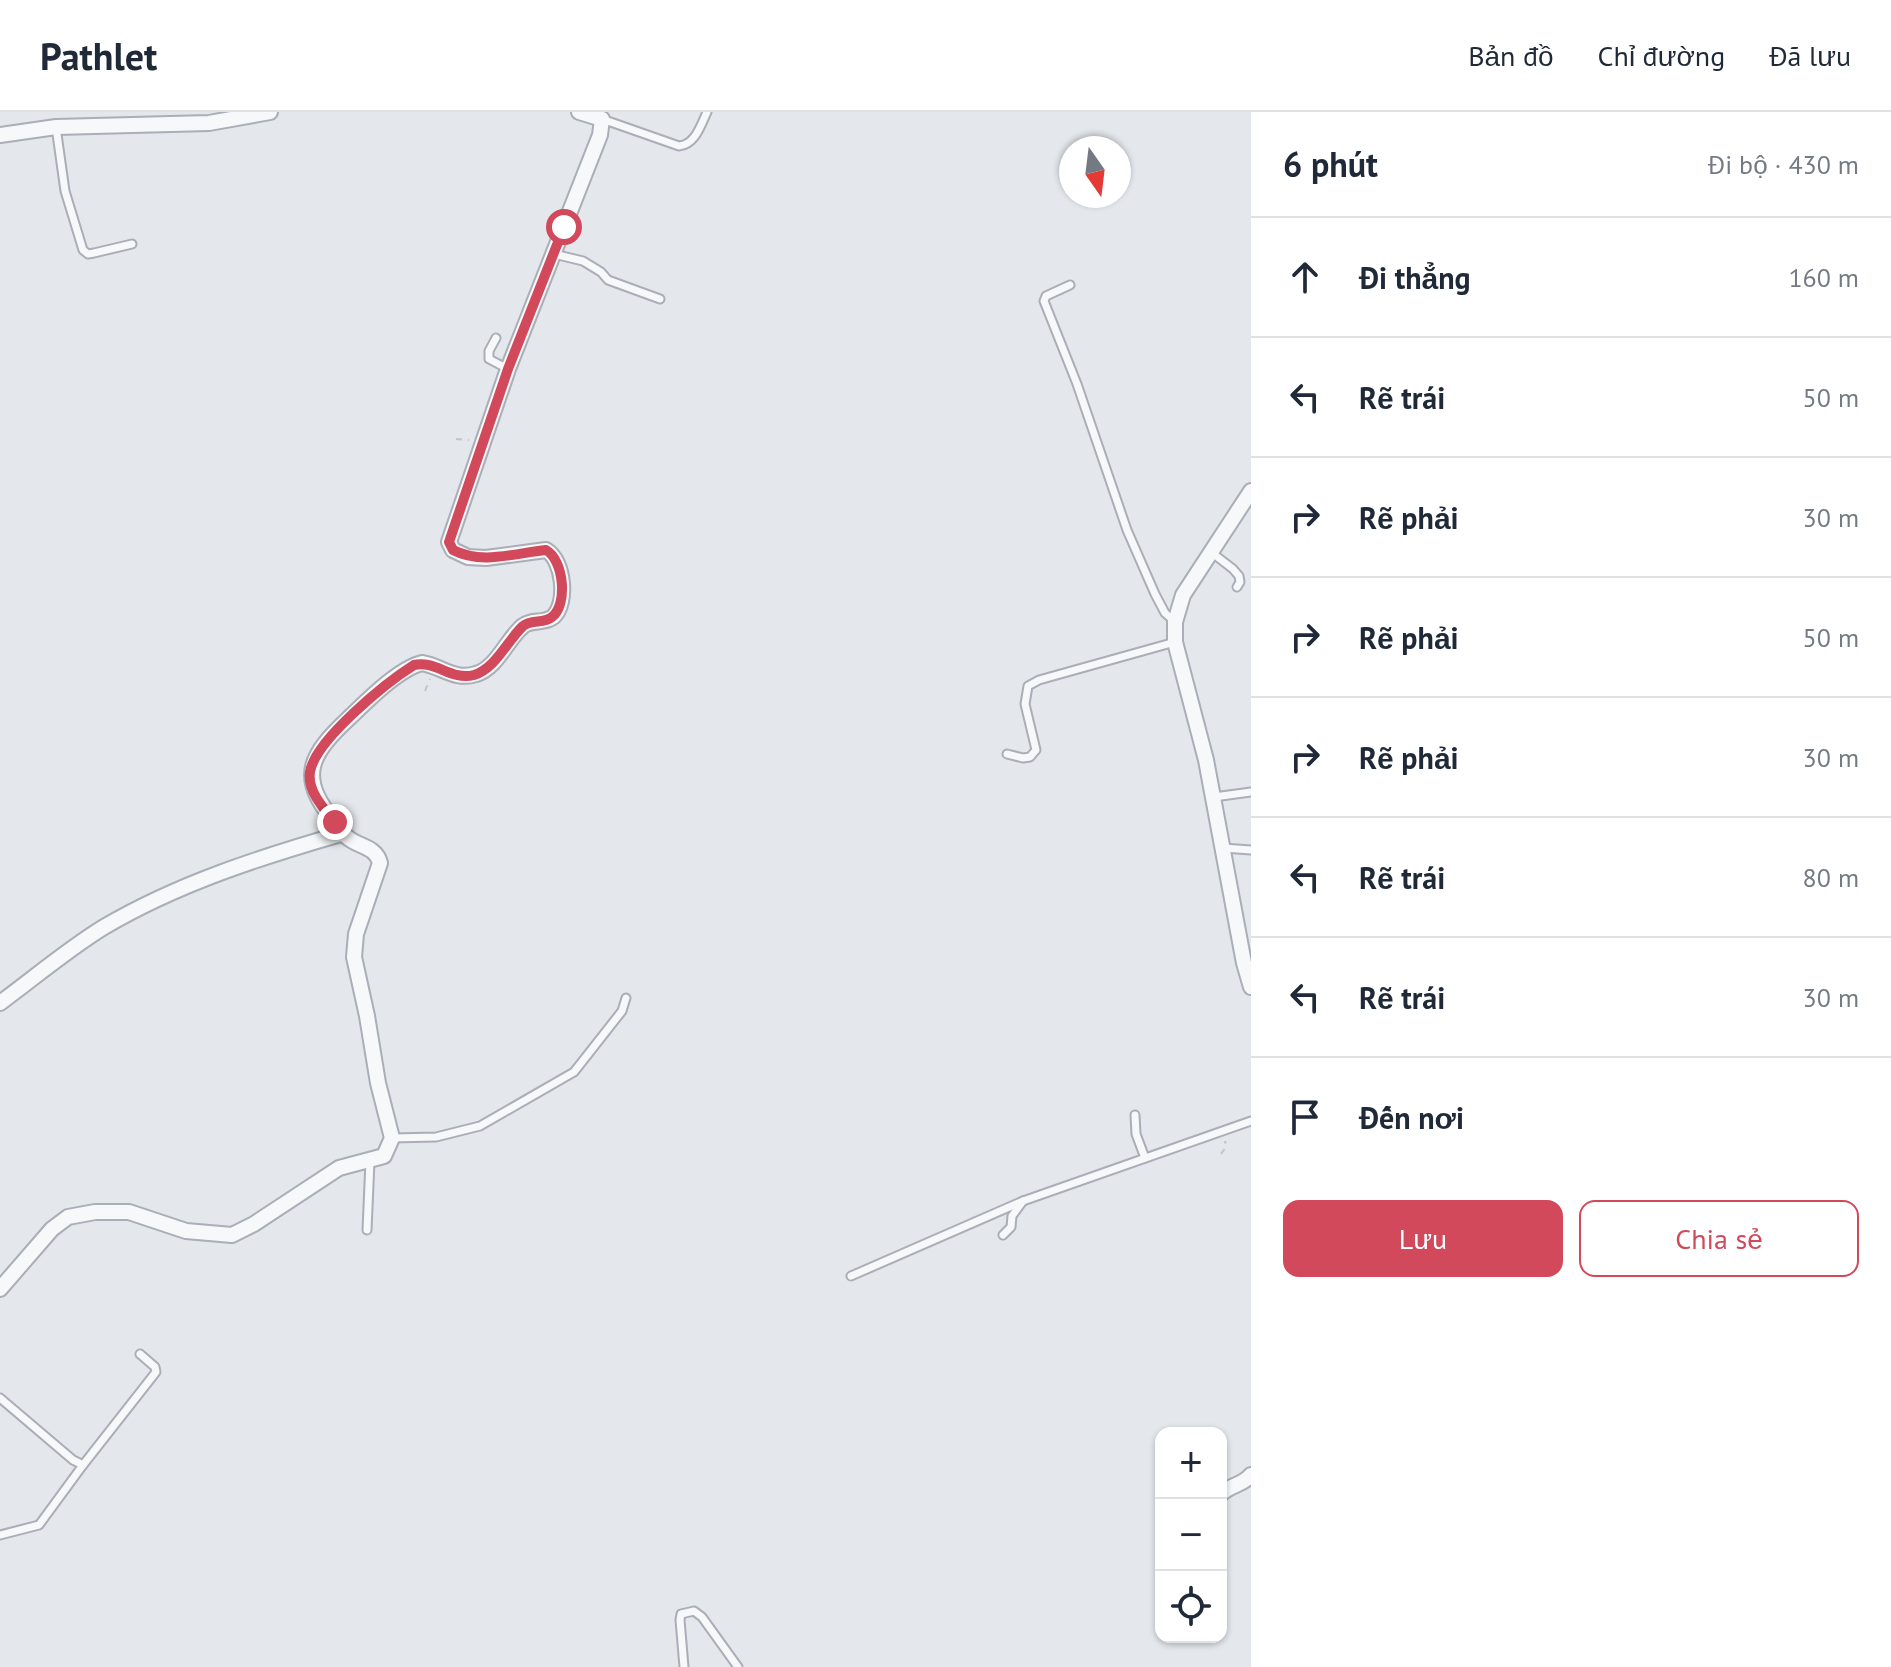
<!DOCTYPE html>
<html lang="vi">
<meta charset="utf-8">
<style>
:root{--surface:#fff;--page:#f6f6f7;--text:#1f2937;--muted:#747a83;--line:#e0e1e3;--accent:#d1495b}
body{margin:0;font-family:"PT Sans",sans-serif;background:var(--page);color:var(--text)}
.controls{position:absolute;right:24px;bottom:24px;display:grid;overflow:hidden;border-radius:16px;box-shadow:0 2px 6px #0004}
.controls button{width:72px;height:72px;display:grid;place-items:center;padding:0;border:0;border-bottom:2px solid var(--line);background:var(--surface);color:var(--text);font:40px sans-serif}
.compass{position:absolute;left:1059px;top:24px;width:72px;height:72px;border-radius:50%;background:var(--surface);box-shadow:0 2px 6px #0004;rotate:166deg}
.stop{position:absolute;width:24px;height:24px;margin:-18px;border:6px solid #d1495b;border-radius:50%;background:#fff}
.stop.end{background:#d1495b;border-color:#fff;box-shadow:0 2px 8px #0008}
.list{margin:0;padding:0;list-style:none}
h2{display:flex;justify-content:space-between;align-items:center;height:104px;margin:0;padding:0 32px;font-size:34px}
h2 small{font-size:26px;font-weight:400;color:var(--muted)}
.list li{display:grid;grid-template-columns:52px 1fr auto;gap:24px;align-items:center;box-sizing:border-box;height:120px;padding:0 32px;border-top:2px solid var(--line)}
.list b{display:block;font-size:30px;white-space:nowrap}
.list em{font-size:26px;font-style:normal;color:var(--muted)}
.actions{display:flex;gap:16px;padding:24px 32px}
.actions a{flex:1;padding:18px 0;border:2px solid var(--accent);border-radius:16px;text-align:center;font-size:28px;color:var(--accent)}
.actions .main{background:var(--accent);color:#fff}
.icon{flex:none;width:44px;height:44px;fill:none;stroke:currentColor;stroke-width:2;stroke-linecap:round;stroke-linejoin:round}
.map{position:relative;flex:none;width:1251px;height:1555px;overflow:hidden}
header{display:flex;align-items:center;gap:48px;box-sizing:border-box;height:112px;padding:0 40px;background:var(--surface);border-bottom:2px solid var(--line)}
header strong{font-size:38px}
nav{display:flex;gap:44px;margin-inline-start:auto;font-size:28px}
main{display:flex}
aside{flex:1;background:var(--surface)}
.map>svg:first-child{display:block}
</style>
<header>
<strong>Pathlet</strong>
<nav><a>Bản đồ</a><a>Chỉ đường</a><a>Đã lưu</a></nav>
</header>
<main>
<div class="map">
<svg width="1251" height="1555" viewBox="0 0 1251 1555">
<rect width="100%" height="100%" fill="#e4e7ec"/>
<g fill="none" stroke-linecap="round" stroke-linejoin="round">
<defs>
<g id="lane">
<path d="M 602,7 L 679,34 C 695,33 701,13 707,0"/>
<path d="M 56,15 L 65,79 L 83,138 L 88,142 L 94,141 L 132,132"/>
<path d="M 554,142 L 583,149 L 601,160 L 608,168 L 660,187"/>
<path d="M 1070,173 L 1046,184 L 1044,189 L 1077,272 L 1127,418 L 1155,482 L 1165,501 L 1175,510"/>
<path d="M 496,226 L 489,239 L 489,247 L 508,257"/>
<path d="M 1211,440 L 1233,457 L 1239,464 L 1240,470 L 1237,475"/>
<path d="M 1007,642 L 1023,646 L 1030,645 L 1036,638 L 1025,592 L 1028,574 L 1039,568 L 1175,530"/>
<path d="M 1214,685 L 1251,680"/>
<path d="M 1223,736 L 1251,738"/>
<path d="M 1135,1003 L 1136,1022 L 1145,1046"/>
<path d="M 392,1026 L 436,1025 L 480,1014 L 574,960 L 622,899 L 626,886"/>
<path d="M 367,1118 L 370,1049"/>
<path d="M 1003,1123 L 1011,1115 L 1012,1104 L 1023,1089"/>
<path d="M 851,1164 L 1023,1089 L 1251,1009"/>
<path d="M 0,1286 L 73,1348 L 83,1353 L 39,1413 L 0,1423"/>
<path d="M 83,1353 L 156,1260 L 155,1255 L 140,1242"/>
<path d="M 684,1555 L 680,1508 L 681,1502 L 694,1499 L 702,1505 L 738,1555"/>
</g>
<g id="street">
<path d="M 0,23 L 56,15 L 209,11 L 270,0"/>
<path d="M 1251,379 L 1183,483 L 1175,510 L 1175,530 L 1206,648 L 1244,851 L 1251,875"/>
<path d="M 0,891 C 34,866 68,837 104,815 C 179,771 261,745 344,721"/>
<path d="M 0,1177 L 52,1117 L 68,1105 L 95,1100 L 129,1100 L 186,1119 L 232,1123 L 254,1112 L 339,1056 L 384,1044 L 392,1026 L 378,971 L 367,904 L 354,845 L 356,822 L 380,751 C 376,734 358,735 347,725 C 341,720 337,712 332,706 C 296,664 313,640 348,607 C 366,590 398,557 422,551 C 441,554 455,569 476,562 C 497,556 507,527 523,514 C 531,507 544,512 553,505 C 568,492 564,448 546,438 L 486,446 L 468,445 L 453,438 L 449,430 L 508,257 L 600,23 L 602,7 L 579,0"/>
<path d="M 1221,1382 C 1231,1372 1242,1374 1251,1363"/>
</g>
</defs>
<use href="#lane" stroke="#a9aeb7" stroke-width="11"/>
<use href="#street" stroke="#a9aeb7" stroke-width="18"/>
<g stroke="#c2c5cb" stroke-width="2" stroke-dasharray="6 6" stroke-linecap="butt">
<path d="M 456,327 L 469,328"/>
<path d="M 425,579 L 430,567"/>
<path d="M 1221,1042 L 1226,1035 L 1225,1029"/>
</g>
<use href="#lane" stroke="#f7f8fa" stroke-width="7"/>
<use href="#street" stroke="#f7f8fa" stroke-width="14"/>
</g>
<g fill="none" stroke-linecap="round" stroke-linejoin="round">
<path stroke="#d1495b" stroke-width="10" d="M 335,710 C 324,697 307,679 310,660 C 315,628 387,570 414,553 C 436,548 451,569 474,563 C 496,556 507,529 523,514 C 531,507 544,512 552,505 C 568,493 564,448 546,438 C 515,441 482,453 453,438 L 449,430 L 508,257 L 564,115"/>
</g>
</svg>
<div class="controls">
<button>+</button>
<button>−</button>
<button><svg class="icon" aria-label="locate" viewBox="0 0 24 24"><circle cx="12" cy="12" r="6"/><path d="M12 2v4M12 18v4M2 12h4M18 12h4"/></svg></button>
</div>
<svg class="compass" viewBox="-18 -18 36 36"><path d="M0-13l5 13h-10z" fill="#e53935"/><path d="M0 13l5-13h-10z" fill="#747a83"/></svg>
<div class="stop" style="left:564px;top:115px"></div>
<div class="stop end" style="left:335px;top:710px"></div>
</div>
<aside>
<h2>6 phút<small>Đi bộ · 430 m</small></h2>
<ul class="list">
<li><svg class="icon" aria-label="ahead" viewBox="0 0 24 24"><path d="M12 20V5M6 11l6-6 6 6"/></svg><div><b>Đi thẳng</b></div><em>160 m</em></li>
<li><svg class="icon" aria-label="left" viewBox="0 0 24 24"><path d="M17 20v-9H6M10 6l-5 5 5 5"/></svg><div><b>Rẽ trái</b></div><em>50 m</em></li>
<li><svg class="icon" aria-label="right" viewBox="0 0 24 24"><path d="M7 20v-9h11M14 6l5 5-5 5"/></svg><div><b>Rẽ phải</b></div><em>30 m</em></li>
<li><svg class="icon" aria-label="right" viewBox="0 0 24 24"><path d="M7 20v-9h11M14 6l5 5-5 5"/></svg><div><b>Rẽ phải</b></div><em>50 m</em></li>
<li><svg class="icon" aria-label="right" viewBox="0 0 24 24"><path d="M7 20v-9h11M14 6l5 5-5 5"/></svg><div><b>Rẽ phải</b></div><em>30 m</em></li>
<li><svg class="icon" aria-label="left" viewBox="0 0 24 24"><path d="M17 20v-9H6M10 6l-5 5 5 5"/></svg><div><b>Rẽ trái</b></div><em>80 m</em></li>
<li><svg class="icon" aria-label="left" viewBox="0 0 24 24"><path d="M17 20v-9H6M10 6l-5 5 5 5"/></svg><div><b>Rẽ trái</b></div><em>30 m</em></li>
<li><svg class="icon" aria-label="arrive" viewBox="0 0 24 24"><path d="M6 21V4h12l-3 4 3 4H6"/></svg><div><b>Đến nơi</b></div></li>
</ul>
<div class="actions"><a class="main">Lưu</a><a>Chia sẻ</a></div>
</aside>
</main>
